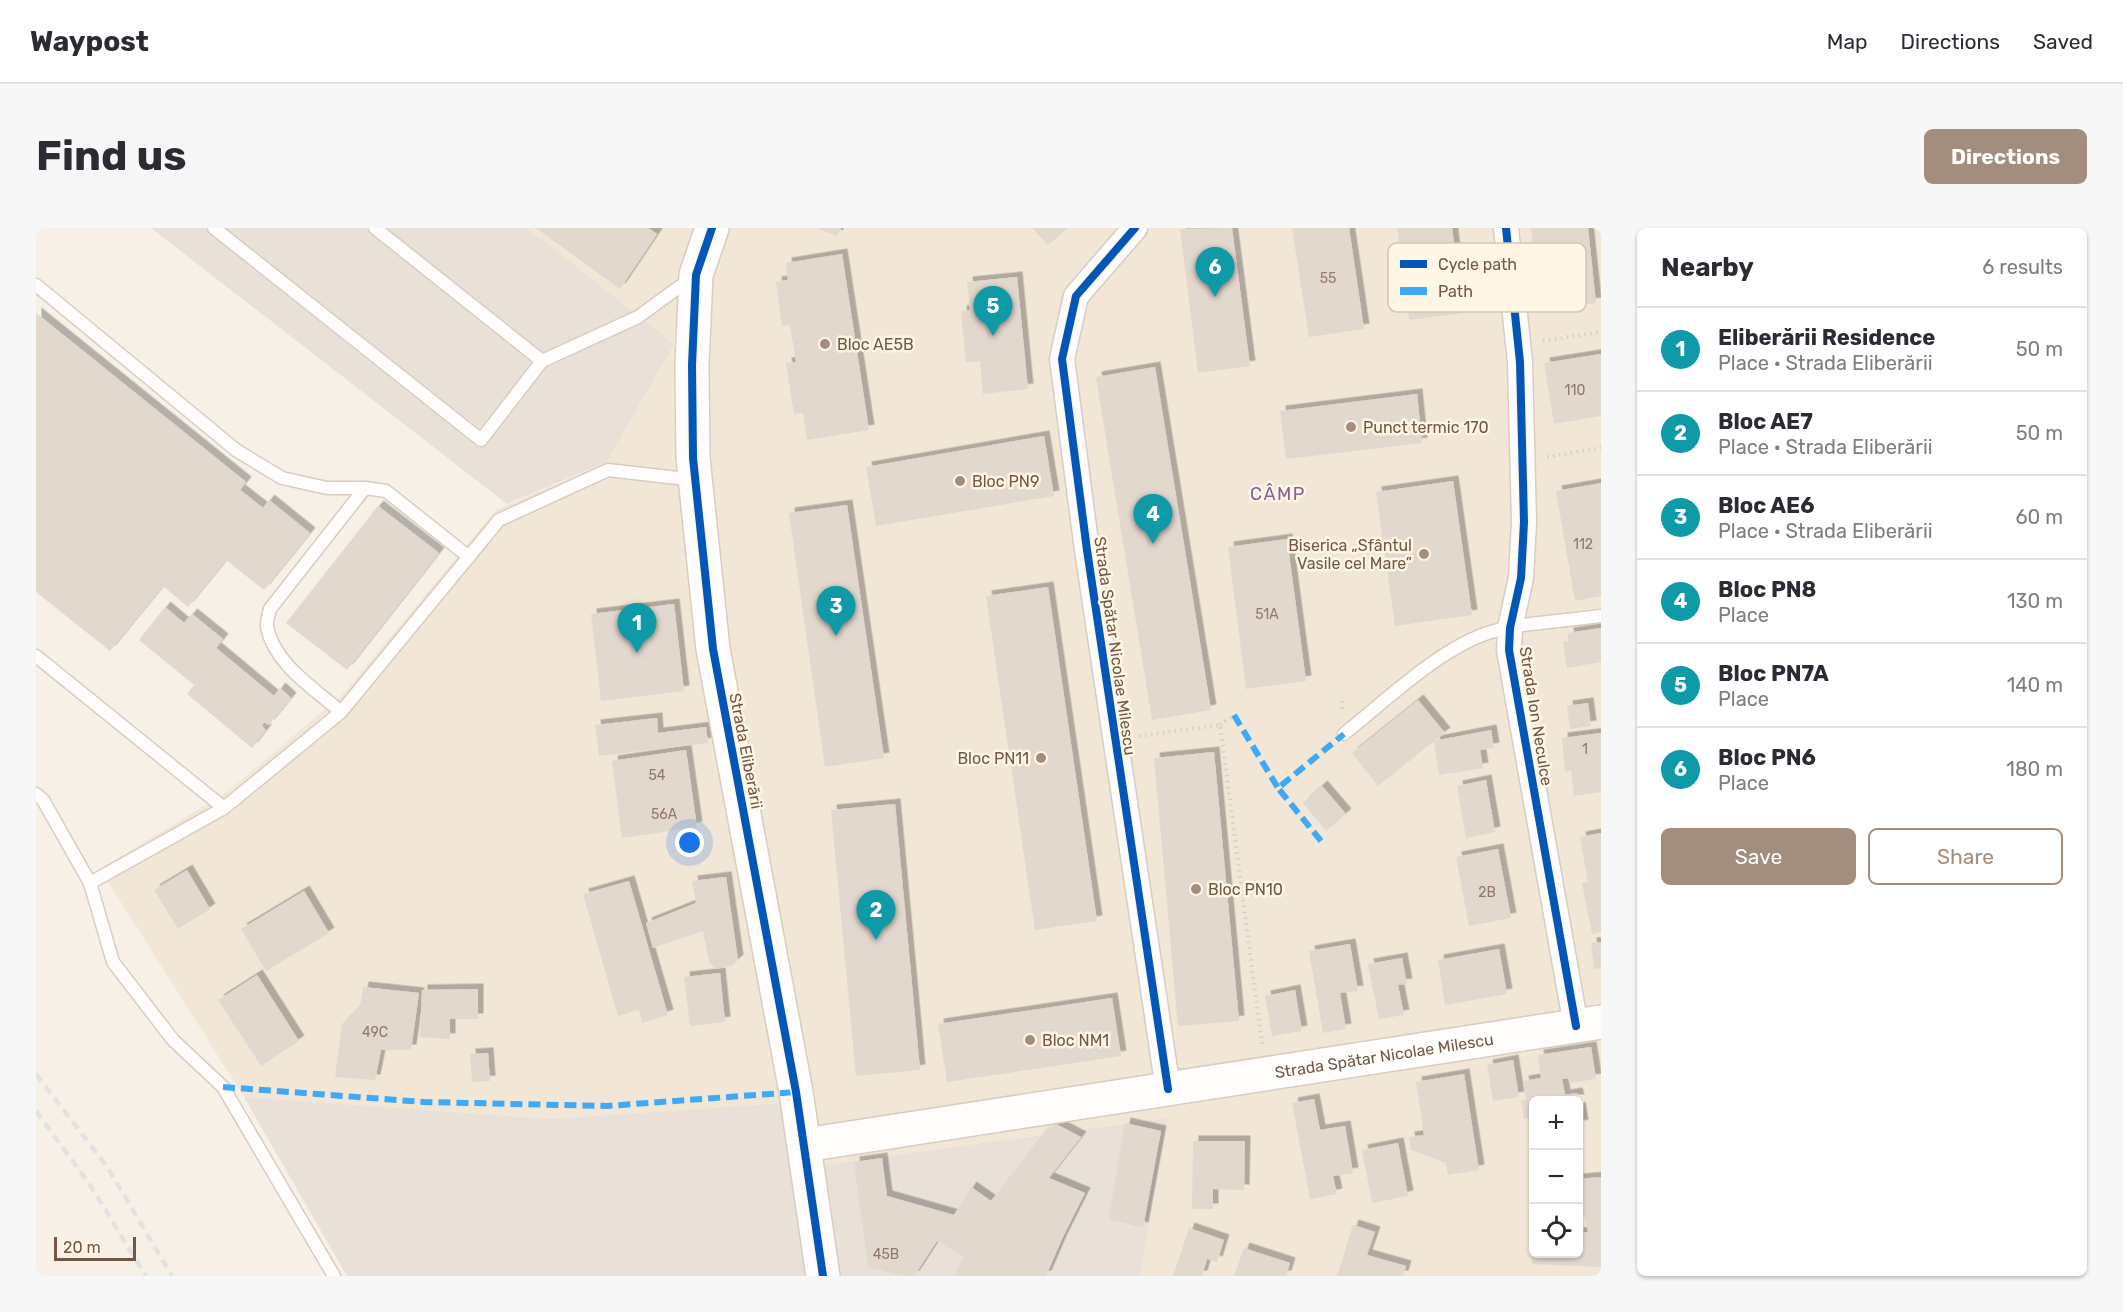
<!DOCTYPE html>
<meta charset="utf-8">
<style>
:root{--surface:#fff;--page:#f7f7f7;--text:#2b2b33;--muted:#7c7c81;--line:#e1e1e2;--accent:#a28d7e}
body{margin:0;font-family:Rubik,sans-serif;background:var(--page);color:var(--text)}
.controls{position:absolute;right:18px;bottom:18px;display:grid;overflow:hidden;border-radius:9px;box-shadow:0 2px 4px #0004}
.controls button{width:54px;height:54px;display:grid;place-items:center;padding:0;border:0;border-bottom:2px solid var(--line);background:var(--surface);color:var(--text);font:30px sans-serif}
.scale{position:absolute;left:18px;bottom:15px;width:82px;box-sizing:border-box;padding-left:6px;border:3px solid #745746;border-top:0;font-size:16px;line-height:21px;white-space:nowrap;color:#745746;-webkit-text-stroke:4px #fff6e6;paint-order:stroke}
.you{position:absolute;left:654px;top:615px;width:21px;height:21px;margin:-15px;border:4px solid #fff;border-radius:50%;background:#1a73e8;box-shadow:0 0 0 9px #1a73e833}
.badge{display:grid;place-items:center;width:39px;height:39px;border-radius:50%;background:var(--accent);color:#fff;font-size:20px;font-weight:700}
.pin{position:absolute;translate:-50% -50px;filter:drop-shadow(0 2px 3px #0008)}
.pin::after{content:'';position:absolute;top:32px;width:21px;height:18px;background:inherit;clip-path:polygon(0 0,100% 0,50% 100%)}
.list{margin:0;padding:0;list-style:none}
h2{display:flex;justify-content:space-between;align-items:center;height:78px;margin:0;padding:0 24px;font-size:26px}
h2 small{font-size:20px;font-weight:400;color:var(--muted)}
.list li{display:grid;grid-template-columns:39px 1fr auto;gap:18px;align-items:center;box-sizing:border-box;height:84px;padding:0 24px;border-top:2px solid var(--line)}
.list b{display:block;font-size:22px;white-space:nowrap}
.list p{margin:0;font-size:20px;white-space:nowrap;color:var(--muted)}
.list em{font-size:20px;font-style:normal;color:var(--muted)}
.actions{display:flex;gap:12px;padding:18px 24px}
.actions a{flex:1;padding:14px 0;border:2px solid var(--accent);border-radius:9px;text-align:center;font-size:21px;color:var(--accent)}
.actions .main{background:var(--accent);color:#fff}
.icon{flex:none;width:33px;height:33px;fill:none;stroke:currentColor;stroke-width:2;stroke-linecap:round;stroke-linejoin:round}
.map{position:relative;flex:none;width:1565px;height:1048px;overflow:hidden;border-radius:9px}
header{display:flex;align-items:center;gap:36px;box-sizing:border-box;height:84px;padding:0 30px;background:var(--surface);border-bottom:2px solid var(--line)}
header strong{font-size:28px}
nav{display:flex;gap:33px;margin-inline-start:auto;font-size:21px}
.intro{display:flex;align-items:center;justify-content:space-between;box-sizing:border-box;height:144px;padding:0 36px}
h1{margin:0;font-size:42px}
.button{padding:15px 27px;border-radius:9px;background:var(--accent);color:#fff;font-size:21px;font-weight:700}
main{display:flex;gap:36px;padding:0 36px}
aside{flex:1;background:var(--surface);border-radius:9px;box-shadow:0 2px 4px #0004}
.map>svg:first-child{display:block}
</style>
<header>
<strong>Waypost</strong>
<nav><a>Map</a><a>Directions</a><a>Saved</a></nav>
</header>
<div class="intro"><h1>Find us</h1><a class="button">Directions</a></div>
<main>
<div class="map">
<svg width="1565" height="1048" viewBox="0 0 1565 1048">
<defs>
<filter id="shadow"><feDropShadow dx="5.5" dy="-5.5" stdDeviation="0" flood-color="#0004"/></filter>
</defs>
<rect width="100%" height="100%" fill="#f6f0e6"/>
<path fill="#f2e6d6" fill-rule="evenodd" d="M 491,0 L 1565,0 L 1565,1048 L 1104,1048 L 1130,890 L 786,937 L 776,873 L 515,891 L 208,869 L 64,641 L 191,564 L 306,467 L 460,282 L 570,234 L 602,89 ZM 1498,872 L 1542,872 L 1542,1026 L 1498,1026 Z"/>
<g fill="#e9e0d7">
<path d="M 115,0 L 491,0 L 638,116 L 570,234 L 471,276 Z"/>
<path d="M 208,869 L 515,891 L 777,873 L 787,937 L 1131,890 L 1104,1048 L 311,1048 Z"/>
</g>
<g fill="#e2d8ce" filter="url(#shadow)">
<path d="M 500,0 L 612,0 L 621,6 L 584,61 Z"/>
<path d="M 781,0 L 805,0 L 801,8 Z"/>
<path d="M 996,0 L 1032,0 L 1012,17 Z"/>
<path d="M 1196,0 L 1214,138 L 1162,145 L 1144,1 Z"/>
<path d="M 1256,0 L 1313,0 L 1328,101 L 1273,109 Z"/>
<path d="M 1361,0 L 1416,0 L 1427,85 L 1373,92 Z"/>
<path d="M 1495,0 L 1552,0 L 1560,75 L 1504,81 Z"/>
<path d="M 806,26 L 833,202 L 771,212 L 767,185 L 758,186 L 750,135 L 760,134 L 754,97 L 746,98 L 740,54 L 752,52 L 750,35 Z"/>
<path d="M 981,49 L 992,161 L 947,166 L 944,133 L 930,134 L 925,83 L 934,82 L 931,54 Z"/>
<path d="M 0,85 L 210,254 L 204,262 L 227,280 L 233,272 L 274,305 L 228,362 L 190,332 L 152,379 L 127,358 L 74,423 L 0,364 Z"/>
<path d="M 1565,126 L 1565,188 L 1518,196 L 1508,135 Z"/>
<path d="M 1119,139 L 1175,482 L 1116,492 L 1060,149 Z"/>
<path d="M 1381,166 L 1386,215 L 1250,231 L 1244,183 Z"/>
<path d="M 1008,208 L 1018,268 L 840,298 L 830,239 Z"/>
<path d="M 1417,253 L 1436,387 L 1359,398 L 1340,264 Z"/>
<path d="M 1565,255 L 1565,368 L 1539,373 L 1520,263 Z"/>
<path d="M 811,277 L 848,530 L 789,539 L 753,285 Z"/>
<path d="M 342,278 L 403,325 L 311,442 L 250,395 Z"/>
<path d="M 1251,311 L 1270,453 L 1210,461 L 1192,319 Z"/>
<path d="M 1012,359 L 1061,693 L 999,702 L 950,368 Z"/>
<path d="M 638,376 L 648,463 L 565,473 L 555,386 Z"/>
<path d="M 129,379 L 148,395 L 156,386 L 187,411 L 180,420 L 238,468 L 244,460 L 255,470 L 233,497 L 228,494 L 226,498 L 230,502 L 216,520 L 151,466 L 158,457 L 103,412 Z"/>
<path d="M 1565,400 L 1565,434 L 1531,440 L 1527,414 L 1533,413 L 1532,405 Z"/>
<path d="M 1382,472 L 1409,505 L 1398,513 L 1455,502 L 1458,520 L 1444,522 L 1447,540 L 1403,547 L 1398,513 L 1342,558 L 1316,525 Z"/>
<path d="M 1552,475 L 1555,498 L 1534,501 L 1531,478 Z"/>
<path d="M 621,490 L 622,505 L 670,499 L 672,515 L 563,528 L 559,497 Z"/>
<path d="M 1565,505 L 1565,564 L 1538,568 L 1535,542 L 1529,544 L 1526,510 Z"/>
<path d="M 650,522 L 661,599 L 586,610 L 576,533 Z"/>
<path d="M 1178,524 L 1203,793 L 1142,798 L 1118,530 Z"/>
<path d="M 1450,552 L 1459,604 L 1430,610 L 1421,558 Z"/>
<path d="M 1286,558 L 1310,586 L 1290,603 L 1267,575 Z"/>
<path d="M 859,576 L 884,842 L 820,848 L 795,582 Z"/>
<path d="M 1565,605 L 1565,704 L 1556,706 L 1546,655 L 1552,654 L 1544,609 Z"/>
<path d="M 1462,621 L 1475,690 L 1433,698 L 1420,629 Z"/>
<path d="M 151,642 L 174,681 L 142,701 L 118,662 Z"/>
<path d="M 690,649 L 702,732 L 695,738 L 679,741 L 673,734 L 667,703 L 617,720 L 610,695 L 660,675 L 656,653 Z"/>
<path d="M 593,653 L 632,787 L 606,795 L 603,782 L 582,788 L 547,666 Z"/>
<path d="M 268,663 L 293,705 L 230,743 L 205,701 Z"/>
<path d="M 1565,714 L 1565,740 L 1558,741 L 1555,715 Z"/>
<path d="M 1314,716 L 1322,763 L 1304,765 L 1310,801 L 1287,805 L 1273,723 Z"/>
<path d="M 1463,721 L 1471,766 L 1409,777 L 1402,732 Z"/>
<path d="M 1366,730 L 1371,756 L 1362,757 L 1368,787 L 1343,791 L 1332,736 Z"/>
<path d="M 684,745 L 689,794 L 654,798 L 648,749 Z"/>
<path d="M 221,747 L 263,813 L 225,838 L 182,772 Z"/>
<path d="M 327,759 L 383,765 L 375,822 L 345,822 L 339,852 L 299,849 L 306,796 L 324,779 Z"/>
<path d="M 442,761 L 442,791 L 414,791 L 414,811 L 384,809 L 386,762 Z"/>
<path d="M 1259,762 L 1266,803 L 1236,808 L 1229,768 Z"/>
<path d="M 1076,770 L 1085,828 L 911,854 L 902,796 Z"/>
<path d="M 1555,819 L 1560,851 L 1534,855 L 1534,850 L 1526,851 L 1529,867 L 1541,865 L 1543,872 L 1498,872 L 1496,908 L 1493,890 L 1488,891 L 1485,872 L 1490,872 L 1487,853 L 1505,850 L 1502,827 Z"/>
<path d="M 452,825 L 454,853 L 436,854 L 434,826 Z"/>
<path d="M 1477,832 L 1483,869 L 1457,873 L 1451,837 Z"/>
<path d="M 1428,846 L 1443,942 L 1412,947 L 1410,935 L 1375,922 L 1373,909 L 1388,907 L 1380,854 Z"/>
<path d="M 1278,871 L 1284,902 L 1309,898 L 1317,945 L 1297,948 L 1301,966 L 1274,971 L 1256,875 Z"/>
<path d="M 1544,879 L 1547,897 L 1542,898 L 1542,880 Z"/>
<path d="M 1016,894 L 1045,909 L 1013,950 L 1049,965 L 1026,1011 L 1010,1048 L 918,1048 L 928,1029 L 901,1013 L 878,1048 L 867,1048 L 832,1039 L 818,934 L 846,930 L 851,968 L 918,987 L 935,959 L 955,973 Z"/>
<path d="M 1089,895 L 1125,903 L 1107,1000 L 1073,991 Z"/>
<path d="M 1157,913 L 1209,913 L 1208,962 L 1177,961 L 1177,981 L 1156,981 Z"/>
<path d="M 1362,915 L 1372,968 L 1336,975 L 1326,922 Z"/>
<path d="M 1565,949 L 1565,1039 L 1496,1036 L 1496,1026 L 1542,1026 L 1542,1005 L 1552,1004 L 1550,989 L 1542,987 L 1542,951 Z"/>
<path d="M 1317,997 L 1339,1004 L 1331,1027 L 1370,1038 L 1367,1048 L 1301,1048 Z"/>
<path d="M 1153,1000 L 1188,1012 L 1181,1034 L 1171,1031 L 1166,1048 L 1137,1048 Z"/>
<path d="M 1208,1020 L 1254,1035 L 1250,1048 L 1198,1048 Z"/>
</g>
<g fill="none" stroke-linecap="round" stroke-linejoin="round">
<defs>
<g id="lane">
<path d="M 178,0 L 445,212 L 506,133"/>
<path d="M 339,0 L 506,133 L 602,89 L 654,51"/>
<path d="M 0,57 L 200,222 L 246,250 L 291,260 L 329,260 L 350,263 L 433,329"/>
<path d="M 0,428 L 188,580"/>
<path d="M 305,484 L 463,292 L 572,242 L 659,252"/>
<path d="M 1308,506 C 1349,473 1405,419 1455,404 C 1490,394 1529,393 1565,388"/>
<path d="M 0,566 L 7,572 L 54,655 L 188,580 L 305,484 C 279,461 238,436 231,399 C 230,393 233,386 234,381 L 329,260"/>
<path d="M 54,655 L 77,734 L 137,812 L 187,859 L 298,1048"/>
</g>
<g id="street">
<path d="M 1099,0 L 1040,68 L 1026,131 L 1051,322 L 1132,861"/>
<path d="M 1470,0 L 1484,134 L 1488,294 L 1485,350 L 1474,400 L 1473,422 L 1540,798"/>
</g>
<g id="secondary">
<path d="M 676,0 L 660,47 L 656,137 L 657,230 L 677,421 L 760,864 L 787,1048"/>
<path id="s1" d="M 769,917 L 1565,794"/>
</g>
</defs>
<use href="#lane" stroke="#d7cdc4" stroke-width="15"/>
<use href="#street" stroke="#d7cdc4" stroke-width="27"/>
<use href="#secondary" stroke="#d7cdc3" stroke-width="36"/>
<g stroke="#d7cfc8" stroke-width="4" stroke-dasharray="1.5 4.5" stroke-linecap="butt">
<path d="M 1507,113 L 1565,104"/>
<path d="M 1511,229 L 1565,220"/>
<path d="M 1306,473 L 1306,483"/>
<path d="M 1184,497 L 1198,487"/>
<path d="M 1103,508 L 1184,497 L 1226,816"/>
</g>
<use href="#lane" stroke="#fefdfb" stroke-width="12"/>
<use href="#street" stroke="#fefdfb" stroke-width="24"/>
<use href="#secondary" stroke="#fefdfb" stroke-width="33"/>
<g stroke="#e4e1e3" stroke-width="4.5" stroke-dasharray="9 6" stroke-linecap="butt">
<path d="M 0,846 L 72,940 L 136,1048"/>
<path d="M 0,883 L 54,957 L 110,1048"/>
</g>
<g stroke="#3fa9f5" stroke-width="6" stroke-dasharray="12 6" stroke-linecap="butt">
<path d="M 1198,487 L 1242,560"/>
<path d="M 1285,613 L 1242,560 L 1308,506"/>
<path d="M 187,859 L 388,874 L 571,878 L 760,864"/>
</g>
<defs>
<g id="cycleway">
<path d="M 676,0 L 660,47 L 656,137 L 657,230 L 677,421 L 760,864 L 787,1048"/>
<path d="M 1099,0 L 1040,68 L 1026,131 L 1051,322 L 1132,861"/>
<path d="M 1470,0 L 1484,134 L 1488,294 L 1485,350 L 1474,400 L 1473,422 L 1540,798"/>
</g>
</defs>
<use href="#cycleway" stroke="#fff6e6" stroke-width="11"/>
<use href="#cycleway" stroke="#0057b8" stroke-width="8"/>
</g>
<g fill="#a28d7e" stroke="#fff6e6" stroke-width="2">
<circle cx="789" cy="116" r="6"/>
<circle cx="1315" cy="199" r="6"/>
<circle cx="924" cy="253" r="6"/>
<circle cx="1388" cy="326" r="6"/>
<circle cx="1005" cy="530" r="6"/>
<circle cx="1160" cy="661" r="6"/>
<circle cx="994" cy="812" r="6"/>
</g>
<g text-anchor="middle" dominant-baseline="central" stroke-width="5" stroke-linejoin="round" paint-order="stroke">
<g font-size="14" fill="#91796a">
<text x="1292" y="50">55</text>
<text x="1539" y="162">110</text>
<text x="1547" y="316">112</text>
<text x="1231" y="386">51A</text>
<text x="1549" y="521">1</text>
<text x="621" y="547">54</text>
<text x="628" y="586">56A</text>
<text x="1451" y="664">2B</text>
<text x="339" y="804">49C</text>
<text x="850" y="1026">45B</text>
</g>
<g font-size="16" fill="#745746" stroke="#fff6e6" text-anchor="start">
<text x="801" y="116">Bloc AE5B</text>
<text x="1327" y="199">Punct termic 170</text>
<text x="936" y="253">Bloc PN9</text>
<text x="1376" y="317" text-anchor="end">Biserica „Sfântul<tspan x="1376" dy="18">Vasile cel Mare”</tspan></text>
<text x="993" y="530" text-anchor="end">Bloc PN11</text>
<text x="1172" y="661">Bloc PN10</text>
<text x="1006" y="812">Bloc NM1</text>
</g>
<g font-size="16" fill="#745746" stroke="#fff6e6">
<text transform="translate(1079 418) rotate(82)">Strada Spătar Nicolae Milescu</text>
<text transform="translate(1500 488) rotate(81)">Strada Ion Neculce</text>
<text transform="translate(710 523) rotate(79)">Strada Eliberării</text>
<text stroke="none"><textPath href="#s1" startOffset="586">Strada Spătar Nicolae Milescu</textPath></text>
</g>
<g font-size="18" letter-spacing="1.5" fill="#866198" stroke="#fff6e6">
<text x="1242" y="266">CÂMP</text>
</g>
</g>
<rect x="1352" y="15" width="198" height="69" rx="9" fill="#fff6e6" stroke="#d5c6b6" stroke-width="1.5"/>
<rect x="1364" y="32" width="27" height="8" fill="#0057b8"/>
<rect x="1364" y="59" width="27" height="8" fill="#3fa9f5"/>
<g font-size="16" fill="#745746">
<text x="1402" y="42">Cycle path</text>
<text x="1402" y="69">Path</text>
</g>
</svg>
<div class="controls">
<button>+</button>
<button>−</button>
<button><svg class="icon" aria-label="locate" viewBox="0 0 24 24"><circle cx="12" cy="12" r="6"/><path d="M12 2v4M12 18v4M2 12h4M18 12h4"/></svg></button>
</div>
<div class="scale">20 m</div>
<div class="you"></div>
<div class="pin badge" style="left:601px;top:425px;background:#0f9aa8">1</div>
<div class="pin badge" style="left:840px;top:712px;background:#0f9aa8">2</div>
<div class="pin badge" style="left:800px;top:408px;background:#0f9aa8">3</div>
<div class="pin badge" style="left:1117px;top:316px;background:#0f9aa8">4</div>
<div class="pin badge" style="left:957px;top:108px;background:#0f9aa8">5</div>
<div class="pin badge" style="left:1179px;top:69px;background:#0f9aa8">6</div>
</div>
<aside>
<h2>Nearby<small>6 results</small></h2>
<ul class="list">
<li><span class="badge" style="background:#0f9aa8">1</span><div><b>Eliberării Residence</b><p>Place · Strada Eliberării</p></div><em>50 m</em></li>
<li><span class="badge" style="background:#0f9aa8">2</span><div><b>Bloc AE7</b><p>Place · Strada Eliberării</p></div><em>50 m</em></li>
<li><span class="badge" style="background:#0f9aa8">3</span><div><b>Bloc AE6</b><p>Place · Strada Eliberării</p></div><em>60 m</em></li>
<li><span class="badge" style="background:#0f9aa8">4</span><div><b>Bloc PN8</b><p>Place</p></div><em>130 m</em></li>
<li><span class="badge" style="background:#0f9aa8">5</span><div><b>Bloc PN7A</b><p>Place</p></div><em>140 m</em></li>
<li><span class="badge" style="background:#0f9aa8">6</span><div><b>Bloc PN6</b><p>Place</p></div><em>180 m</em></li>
</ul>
<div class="actions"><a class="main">Save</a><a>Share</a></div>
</aside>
</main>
